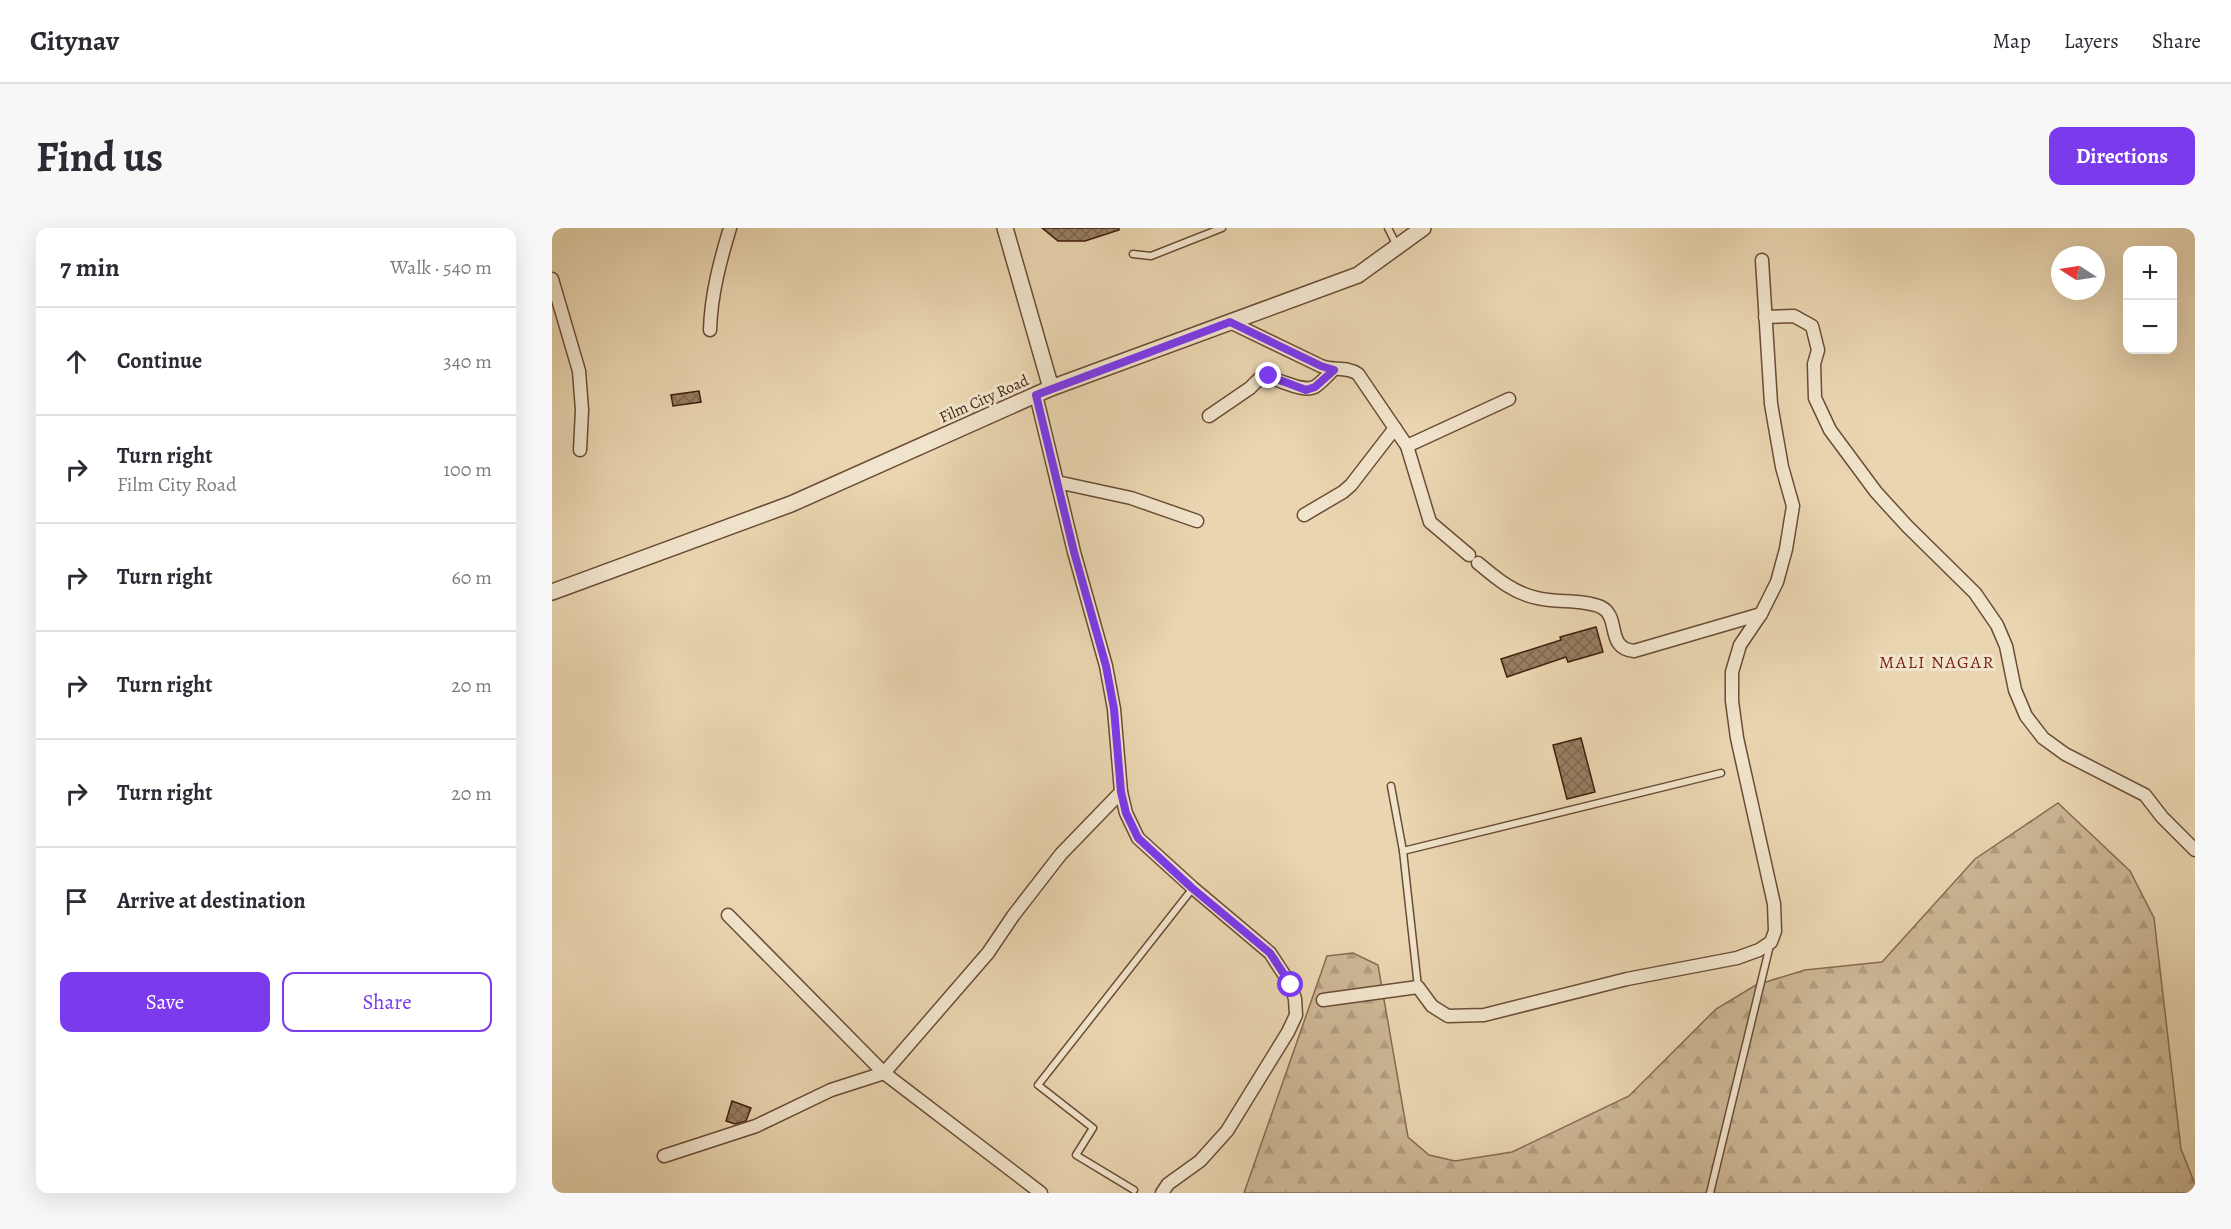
<!DOCTYPE html>
<meta charset="utf-8">
<style>
:root{--surface:#fff;--page:#f7f7f7;--text:#2b2b33;--muted:#7c7c81;--line:#e1e1e2;--accent:#7c3aed}
body{margin:0;font-family:Alegreya,serif;background:var(--page);color:var(--text)}
.controls{position:absolute;right:18px;top:18px;display:grid;overflow:hidden;border-radius:12px;box-shadow:0 6px 24px #0002}
.controls button{width:54px;height:54px;display:grid;place-items:center;padding:0;border:0;border-bottom:2px solid var(--line);background:var(--surface);color:var(--text);font:30px sans-serif}
.compass{position:absolute;left:1499px;top:18px;width:54px;height:54px;border-radius:50%;background:var(--surface);box-shadow:0 6px 24px #0002;rotate:282deg}
.stop{position:absolute;width:18px;height:18px;margin:-14px;border:4px solid #7c3aed;border-radius:50%;background:#fff}
.stop.end{background:#7c3aed;border-color:#fff;box-shadow:0 2px 6px #0008}
.list{margin:0;padding:0;list-style:none}
h2{display:flex;justify-content:space-between;align-items:center;height:78px;margin:0;padding:0 24px;font-size:26px}
h2 small{font-size:20px;font-weight:400;color:var(--muted)}
.list li{display:grid;grid-template-columns:39px 1fr auto;gap:18px;align-items:center;box-sizing:border-box;height:108px;padding:0 24px;border-top:2px solid var(--line)}
.list b{display:block;font-size:22px;white-space:nowrap}
.list p{margin:0;font-size:20px;white-space:nowrap;color:var(--muted)}
.list em{font-size:20px;font-style:normal;color:var(--muted)}
.actions{display:flex;gap:12px;padding:18px 24px}
.actions a{flex:1;padding:14px 0;border:2px solid var(--accent);border-radius:12px;text-align:center;font-size:21px;color:var(--accent)}
.actions .main{background:var(--accent);color:#fff}
.icon{flex:none;width:33px;height:33px;fill:none;stroke:currentColor;stroke-width:2;stroke-linecap:round;stroke-linejoin:round}
.map{position:relative;flex:none;width:1643px;height:965px;overflow:hidden;border-radius:12px}
header{display:flex;align-items:center;gap:36px;box-sizing:border-box;height:84px;padding:0 30px;background:var(--surface);border-bottom:2px solid var(--line)}
header strong{font-size:28px}
nav{display:flex;gap:33px;margin-inline-start:auto;font-size:21px}
.intro{display:flex;align-items:center;justify-content:space-between;box-sizing:border-box;height:144px;padding:0 36px}
h1{margin:0;font-size:42px}
.button{padding:15px 27px;border-radius:12px;background:var(--accent);color:#fff;font-size:21px;font-weight:700}
main{display:flex;gap:36px;padding:0 36px}
aside{flex:1;background:var(--surface);border-radius:12px;box-shadow:0 6px 24px #0002}
.map>svg:first-child{display:block}
</style>
<header>
<strong>Citynav</strong>
<nav><a>Map</a><a>Layers</a><a>Share</a></nav>
</header>
<div class="intro"><h1>Find us</h1><a class="button">Directions</a></div>
<main>
<aside>
<h2>7 min<small>Walk · 540 m</small></h2>
<ul class="list">
<li><svg class="icon" aria-label="ahead" viewBox="0 0 24 24"><path d="M12 20V5M6 11l6-6 6 6"/></svg><div><b>Continue</b></div><em>340 m</em></li>
<li><svg class="icon" aria-label="right" viewBox="0 0 24 24"><path d="M7 20v-9h11M14 6l5 5-5 5"/></svg><div><b>Turn right</b><p>Film City Road</p></div><em>100 m</em></li>
<li><svg class="icon" aria-label="right" viewBox="0 0 24 24"><path d="M7 20v-9h11M14 6l5 5-5 5"/></svg><div><b>Turn right</b></div><em>60 m</em></li>
<li><svg class="icon" aria-label="right" viewBox="0 0 24 24"><path d="M7 20v-9h11M14 6l5 5-5 5"/></svg><div><b>Turn right</b></div><em>20 m</em></li>
<li><svg class="icon" aria-label="right" viewBox="0 0 24 24"><path d="M7 20v-9h11M14 6l5 5-5 5"/></svg><div><b>Turn right</b></div><em>20 m</em></li>
<li><svg class="icon" aria-label="arrive" viewBox="0 0 24 24"><path d="M6 21V4h12l-3 4 3 4H6"/></svg><div><b>Arrive at destination</b></div></li>
</ul>
<div class="actions"><a class="main">Save</a><a>Share</a></div>
</aside>
<div class="map">
<svg width="1643" height="965" viewBox="0 0 1643 965">
<defs>
<pattern id="forest-firs" width="22" height="20" patternUnits="userSpaceOnUse" patternTransform="scale(1.5)"><rect width="22" height="20" fill="#ccb694"/><path d="M5 1l3.5 6h-7zM16 11l3.5 6h-7z" fill="#b09c7e"/></pattern>
<pattern id="building-cross-hatch" width="8" height="8" patternUnits="userSpaceOnUse" patternTransform="scale(1.5)"><rect width="8" height="8" fill="#987e62"/><path d="M0 0l8 8M0 8l8-8" fill="none" stroke="#7e674f"/></pattern>
</defs>
<rect width="100%" height="100%" fill="#e9d5b0"/>
<filter id="stains"><feTurbulence type="fractalNoise" baseFrequency=".00333" numOctaves="4"/><feColorMatrix values="0 0 0 0 .2 0 0 0 0 .09 0 0 0 0 .02 0 0 0 .5 -.17"/></filter>
<radialGradient id="worn" r=".72"><stop offset=".6" stop-color="#630" stop-opacity="0"/><stop offset="1" stop-color="#630" stop-opacity=".3"/></radialGradient>
<path fill="url(#forest-firs)" stroke="#866a50" stroke-width="1.5" d="M 1506,575 L 1578,643 L 1602,690 L 1629,921 L 1643,956 L 1643,965 L 692,965 L 775,728 L 801,725 L 826,737 L 856,909 L 877,927 L 903,933 L 960,924 L 1077,868 L 1164,781 L 1204,757 L 1253,742 L 1330,734 L 1423,631 Z"/>
<g fill="url(#building-cross-hatch)" stroke="#411f0d" stroke-width="1.5">
<path d="M 490,0 L 567,0 L 567,2 L 533,13 L 506,13 Z"/>
<path d="M 147,163 L 149,174 L 121,178 L 119,167 Z"/>
<path d="M 1044,399 L 1051,424 L 1016,434 L 1014,429 L 955,449 L 949,431 L 1009,412 L 1008,409 Z"/>
<path d="M 1029,510 L 1043,564 L 1015,571 L 1001,517 Z"/>
<path d="M 180,873 L 199,880 L 194,893 L 183,896 L 174,893 Z"/>
</g>
<g fill="none" stroke-linecap="round" stroke-linejoin="round">
<defs>
<g id="service">
<path d="M 836,0 L 845,18"/>
<path d="M 581,26 L 599,28 L 670,0"/>
<path d="M 839,558 L 851,623 L 866,759"/>
<path d="M 851,623 L 1169,545"/>
<path d="M 582,962 L 524,927 L 541,900 L 486,857 L 641,660"/>
<path d="M 1158,965 L 1218,717"/>
</g>
<g id="minor">
<path d="M 0,51 L 27,143 L 30,182 L 28,222"/>
<path d="M 1213,89 L 1242,88 L 1260,98 L 1266,122 L 1262,136 L 1263,170 L 1278,202 L 1324,264 L 1355,298 L 1423,365 L 1445,397 L 1454,418 L 1463,462 L 1474,488 L 1491,510 L 1513,526 L 1593,567 L 1610,589 L 1643,622"/>
<path d="M 678,94 L 769,138 C 781,143 795,138 806,146 L 855,218 L 878,294 L 917,327"/>
<path d="M 158,102 C 159,67 168,33 178,0"/>
<path d="M 484,167 L 522,324 L 554,438 L 562,481 L 569,564 L 574,585 L 586,610 L 641,660 L 718,725 L 739,757 L 743,771 L 744,787 L 736,804 L 675,903 L 648,933 L 616,956 L 610,965"/>
<path d="M 657,188 L 698,160 L 709,149 C 725,148 751,167 764,158 C 770,154 776,147 781,142"/>
<path d="M 855,218 L 957,171"/>
<path d="M 505,254 L 579,270 L 645,293"/>
<path d="M 752,287 L 791,264 L 799,257 L 843,200"/>
<path d="M 926,335 C 944,350 961,365 985,370 C 1005,375 1030,371 1049,379 C 1069,389 1053,420 1082,423 L 1209,386"/>
<path d="M 176,687 L 332,845 L 489,965"/>
<path d="M 771,772 L 866,759 L 880,778 L 896,788 L 932,787 L 1075,751 L 1185,730 L 1207,722 L 1219,714 L 1223,703 L 1222,676 L 1185,510 L 1180,473 L 1180,444 L 1188,417 L 1209,386 L 1225,354 L 1234,321 L 1241,278 L 1230,239 L 1219,176 L 1210,32"/>
<path d="M 112,928 L 204,898 L 279,862 L 332,845 L 436,725 L 461,688 L 509,626 L 569,564"/>
</g>
<g id="tertiary">
<path d="M 453,0 L 499,160"/>
<path d="M 0,364 L 239,276 L 499,160 L 806,47 L 871,0"/>
</g>
</defs>
<use href="#service" stroke="#6b4c36" stroke-width="9"/>
<use href="#minor" stroke="#6b4c36" stroke-width="15"/>
<use href="#tertiary" stroke="#6b4c36" stroke-width="18"/>
<use href="#service" stroke="#f1e4cc" stroke-width="6"/>
<use href="#minor" stroke="#f1e4cc" stroke-width="12"/>
<use href="#tertiary" stroke="#f1e4cc" stroke-width="15"/>
</g>
<g fill="none" stroke-linecap="round" stroke-linejoin="round">
<path stroke="#7c3aed" stroke-width="8" d="M 717,148 L 754,162 L 763,159 L 782,142 L 769,138 L 678,94 L 484,167 L 522,324 L 554,438 L 562,481 L 569,564 L 574,585 L 586,610 L 640,660 L 718,725 L 739,757"/>
</g>
<g text-anchor="middle" dominant-baseline="central" stroke-width="6" stroke-linejoin="round" paint-order="stroke">
<g font-size="16" fill="#411f0d" stroke="#f1e4cc">
<text transform="translate(432 171) rotate(-24)">Film City Road</text>
</g>
<g font-size="18" letter-spacing="1.5" fill="#7a1f14" stroke="#f1e4cc">
<text x="1385" y="434">MALI NAGAR</text>
</g>
</g>
<rect width="100%" height="100%" filter="url(#stains)"/>
<rect width="100%" height="100%" fill="url(#worn)"/>
</svg>
<div class="controls">
<button>+</button>
<button>−</button>
</div>
<svg class="compass" viewBox="-18 -18 36 36"><path d="M0-13l5 13h-10z" fill="#e53935"/><path d="M0 13l5-13h-10z" fill="#7c7c81"/></svg>
<div class="stop" style="left:739px;top:757px"></div>
<div class="stop end" style="left:717px;top:148px"></div>
</div>
</main>
